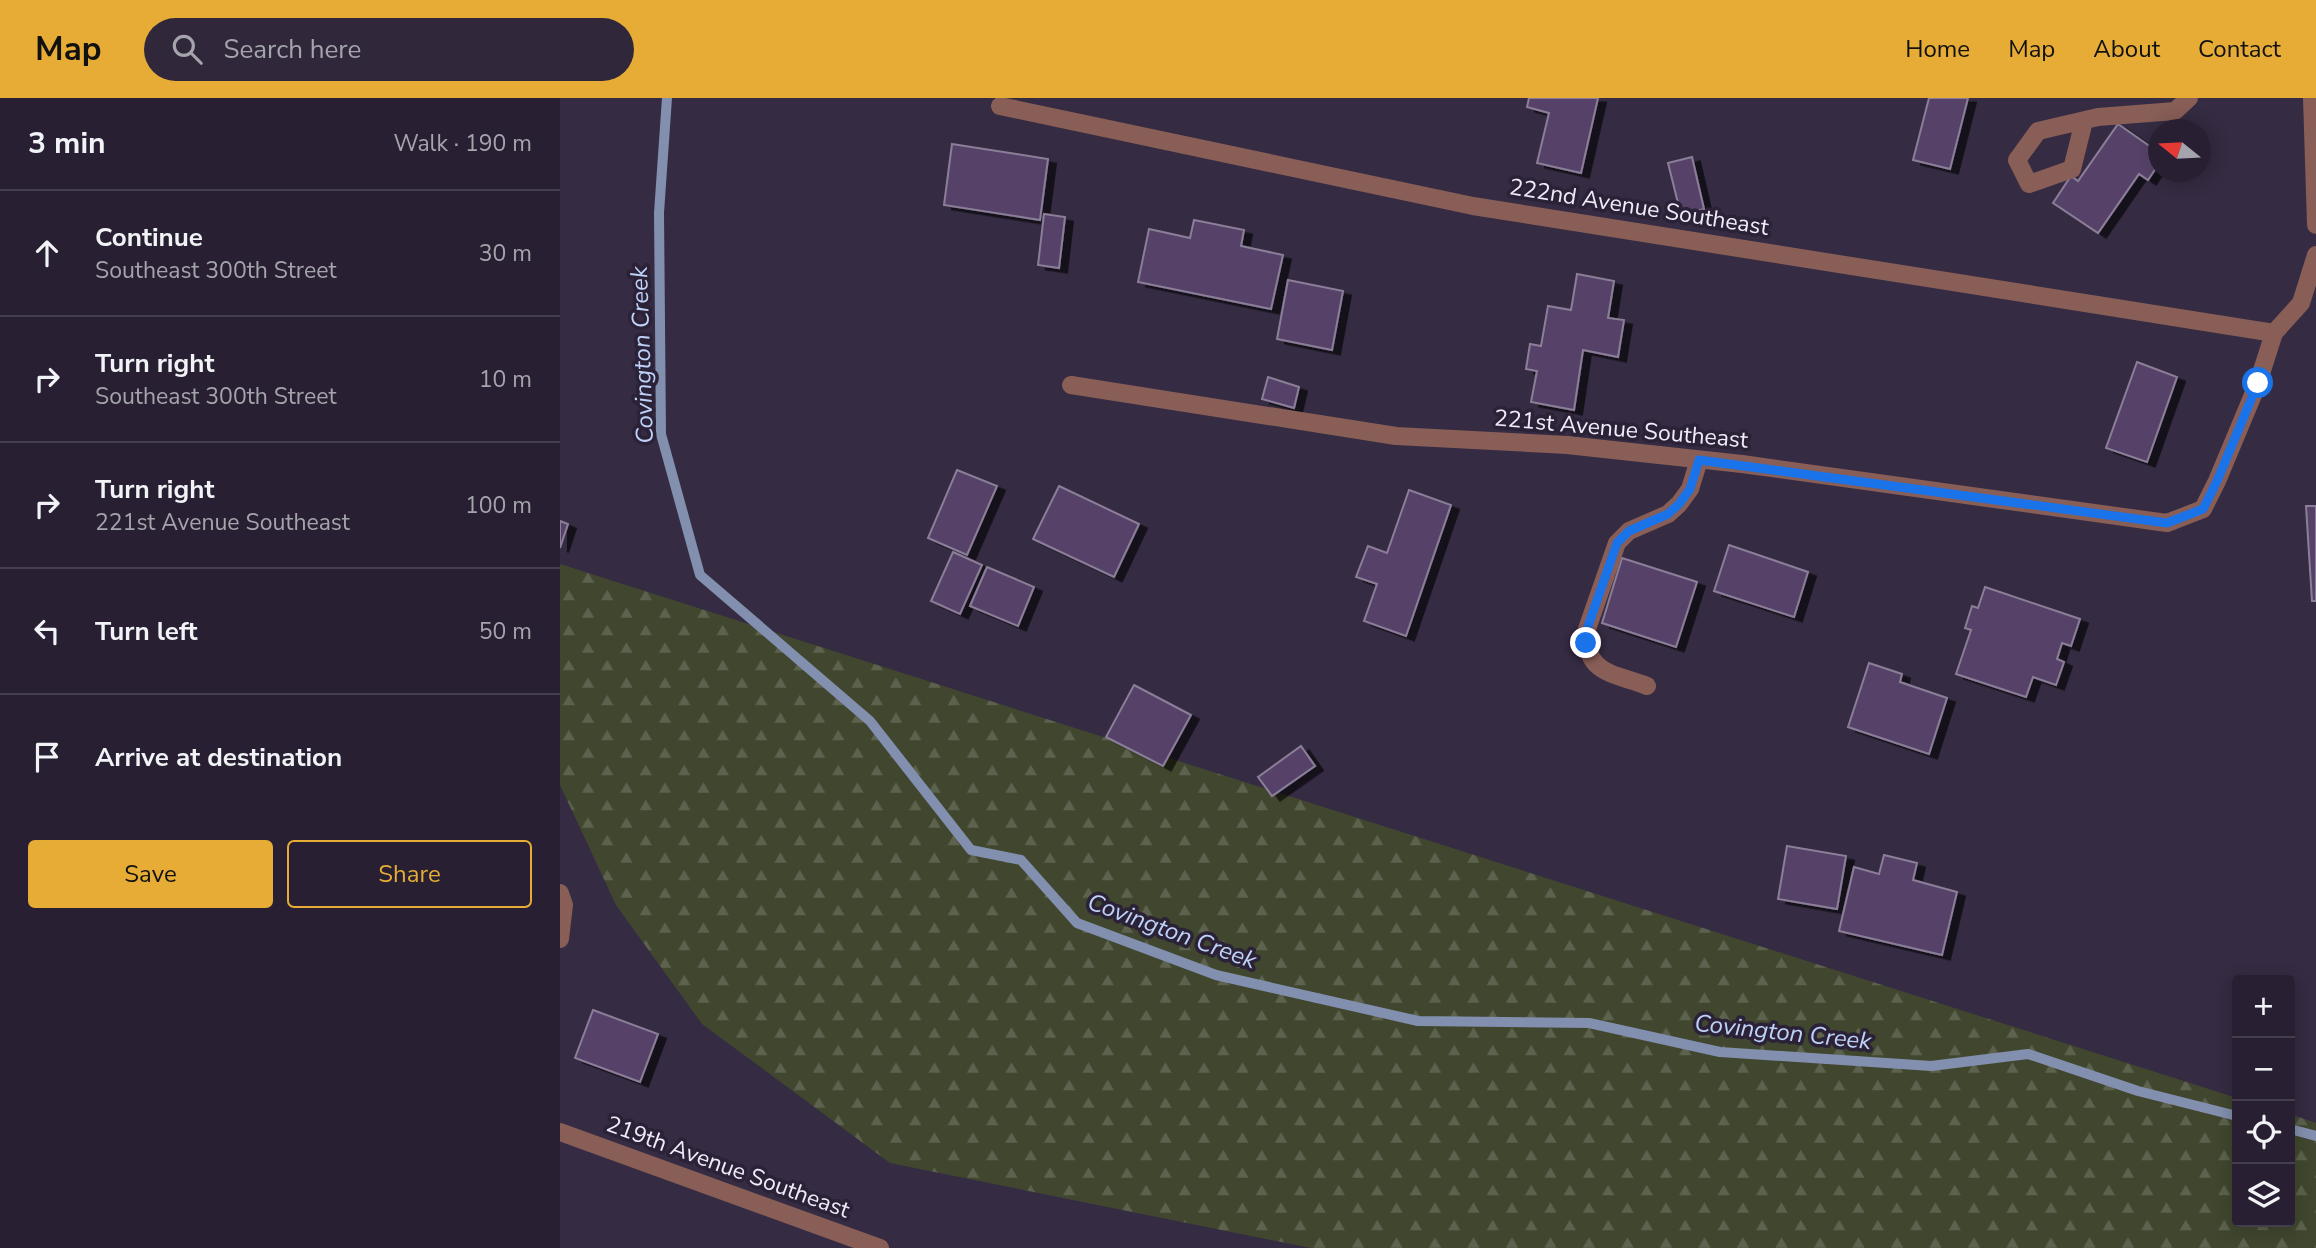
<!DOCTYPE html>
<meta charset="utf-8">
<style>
:root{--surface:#282032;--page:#30283a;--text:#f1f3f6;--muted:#a5a3ac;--line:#443e4d;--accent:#e6ac36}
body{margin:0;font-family:"Nunito Sans",sans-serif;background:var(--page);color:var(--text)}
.controls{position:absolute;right:21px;bottom:21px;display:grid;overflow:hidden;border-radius:7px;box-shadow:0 4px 18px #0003}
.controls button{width:63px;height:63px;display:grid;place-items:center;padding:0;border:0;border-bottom:2px solid var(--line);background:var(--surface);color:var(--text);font:35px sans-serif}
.compass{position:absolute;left:1588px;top:21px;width:63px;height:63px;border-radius:50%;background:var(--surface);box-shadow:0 4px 18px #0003;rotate:288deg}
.stop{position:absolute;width:21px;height:21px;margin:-16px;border:5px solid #1a73e8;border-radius:50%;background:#fff}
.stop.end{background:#1a73e8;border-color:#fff;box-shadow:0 2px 7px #0008}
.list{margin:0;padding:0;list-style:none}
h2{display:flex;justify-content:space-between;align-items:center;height:91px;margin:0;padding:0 28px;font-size:30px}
h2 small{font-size:23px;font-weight:400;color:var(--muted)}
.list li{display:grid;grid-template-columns:46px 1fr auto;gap:21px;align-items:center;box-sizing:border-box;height:126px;padding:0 28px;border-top:2px solid var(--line)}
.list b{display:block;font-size:26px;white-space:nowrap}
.list p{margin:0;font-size:23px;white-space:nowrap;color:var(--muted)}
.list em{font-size:23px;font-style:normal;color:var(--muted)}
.actions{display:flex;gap:14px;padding:21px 28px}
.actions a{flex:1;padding:16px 0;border:2px solid var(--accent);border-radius:7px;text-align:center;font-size:24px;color:var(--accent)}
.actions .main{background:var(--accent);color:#111}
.icon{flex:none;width:38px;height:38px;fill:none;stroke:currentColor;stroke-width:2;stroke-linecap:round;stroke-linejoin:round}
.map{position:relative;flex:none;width:1756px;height:1150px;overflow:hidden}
header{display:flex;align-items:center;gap:42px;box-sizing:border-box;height:98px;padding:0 35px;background:var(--accent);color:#111}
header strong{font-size:33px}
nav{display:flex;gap:38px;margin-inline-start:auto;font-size:24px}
.search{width:490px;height:63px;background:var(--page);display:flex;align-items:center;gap:18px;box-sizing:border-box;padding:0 24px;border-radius:38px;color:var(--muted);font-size:26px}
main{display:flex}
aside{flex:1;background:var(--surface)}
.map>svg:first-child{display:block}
</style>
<header>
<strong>Map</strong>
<div class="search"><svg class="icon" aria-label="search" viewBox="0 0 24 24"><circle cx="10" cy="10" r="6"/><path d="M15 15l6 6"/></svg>Search here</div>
<nav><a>Home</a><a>Map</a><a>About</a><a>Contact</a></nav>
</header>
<main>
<aside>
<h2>3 min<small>Walk · 190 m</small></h2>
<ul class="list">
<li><svg class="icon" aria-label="ahead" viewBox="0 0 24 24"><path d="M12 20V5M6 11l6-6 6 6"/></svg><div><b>Continue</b><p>Southeast 300th Street</p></div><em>30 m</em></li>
<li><svg class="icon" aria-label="right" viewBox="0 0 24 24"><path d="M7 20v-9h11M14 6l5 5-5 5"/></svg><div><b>Turn right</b><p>Southeast 300th Street</p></div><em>10 m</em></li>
<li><svg class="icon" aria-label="right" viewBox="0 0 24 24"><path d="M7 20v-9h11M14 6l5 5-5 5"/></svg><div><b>Turn right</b><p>221st Avenue Southeast</p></div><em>100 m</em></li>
<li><svg class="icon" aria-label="left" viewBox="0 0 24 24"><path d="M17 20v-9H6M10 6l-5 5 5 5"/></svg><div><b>Turn left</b></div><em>50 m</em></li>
<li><svg class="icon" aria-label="arrive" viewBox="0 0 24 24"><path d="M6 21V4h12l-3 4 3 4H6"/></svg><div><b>Arrive at destination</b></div></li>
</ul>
<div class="actions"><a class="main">Save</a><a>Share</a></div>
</aside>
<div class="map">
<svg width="1756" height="1150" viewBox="0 0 1756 1150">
<defs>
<pattern id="forest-firs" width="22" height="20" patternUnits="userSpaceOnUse" patternTransform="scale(1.75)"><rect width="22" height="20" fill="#40472e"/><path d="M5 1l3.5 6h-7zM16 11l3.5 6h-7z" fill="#5c624d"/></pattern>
<filter id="shadow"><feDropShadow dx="8" dy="4.5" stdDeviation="0" flood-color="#0009"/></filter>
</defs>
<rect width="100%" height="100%" fill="#352b42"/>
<path fill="url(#forest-firs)" d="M 0,466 L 1677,1000 L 1677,1124 L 1730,1124 L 1730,1016 L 1756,1025 L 1756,1150 L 751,1150 L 330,1065 L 142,926 L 56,807 L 0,687 Z"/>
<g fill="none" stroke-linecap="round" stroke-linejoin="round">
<g stroke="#838fae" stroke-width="10">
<path d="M 107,0 L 99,115 L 101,336 L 140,477 L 310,623 L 411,752 L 461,762 L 517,825 L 656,877 L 858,923 L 1029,925 L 1160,954 L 1371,968 L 1468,956 L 1578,993 L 1677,1018"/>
<path d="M 1730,1031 L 1756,1038"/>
</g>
</g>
<g fill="#564268" stroke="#8b7e98" stroke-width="2" filter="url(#shadow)">
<path d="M 969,0 L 1038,0 L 1021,75 L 977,65 L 989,15 L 967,9 Z"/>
<path d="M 1369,0 L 1408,0 L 1390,71 L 1353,62 Z"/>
<path d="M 1558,26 L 1598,54 L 1598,67 L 1588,82 L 1579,76 L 1538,135 L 1493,105 L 1511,78 L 1518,83 Z"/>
<path d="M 392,46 L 488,61 L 480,122 L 384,107 Z"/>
<path d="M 1132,59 L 1144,111 L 1121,117 L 1108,65 Z"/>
<path d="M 484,116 L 505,119 L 499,170 L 478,167 Z"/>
<path d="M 634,122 L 684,132 L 681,148 L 723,157 L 711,211 L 578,184 L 589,131 L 630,140 Z"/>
<path d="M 1017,176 L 1054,183 L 1048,220 L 1064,222 L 1058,259 L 1023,252 L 1014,312 L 971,304 L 977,273 L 966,271 L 970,246 L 981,248 L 988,208 L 1011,212 Z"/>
<path d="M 728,182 L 783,193 L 772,252 L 717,241 Z"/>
<path d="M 1577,264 L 1617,279 L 1587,364 L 1546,350 Z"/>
<path d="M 708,279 L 739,289 L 734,310 L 702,301 Z"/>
<path d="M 397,372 L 437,388 L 407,457 L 368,440 Z"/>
<path d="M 499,388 L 579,426 L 554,479 L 473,441 Z"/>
<path d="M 849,392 L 891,407 L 846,538 L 804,523 L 817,486 L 796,479 L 808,448 L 827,455 Z"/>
<path d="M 1746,408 L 1756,408 L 1756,503 L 1752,503 Z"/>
<path d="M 0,423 L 8,426 L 0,450 Z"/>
<path d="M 1169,447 L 1248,474 L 1234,519 L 1154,493 Z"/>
<path d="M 393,454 L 422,467 L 400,516 L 371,503 Z"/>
<path d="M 1062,460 L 1137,484 L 1116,549 L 1042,525 Z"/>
<path d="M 427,469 L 474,489 L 458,528 L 410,508 Z"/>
<path d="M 1425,489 L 1520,521 L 1511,548 L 1502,545 L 1497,561 L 1504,564 L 1496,587 L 1473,579 L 1466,599 L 1396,576 L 1411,532 L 1405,530 L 1412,508 L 1418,510 Z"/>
<path d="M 1309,565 L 1342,576 L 1340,584 L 1387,600 L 1369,656 L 1288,629 Z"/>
<path d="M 574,587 L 631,617 L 603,668 L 546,639 Z"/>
<path d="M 741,648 L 755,668 L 712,698 L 698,679 Z"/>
<path d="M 1227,748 L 1286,758 L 1277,811 L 1218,801 Z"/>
<path d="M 1324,757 L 1357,765 L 1353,782 L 1397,794 L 1382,857 L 1279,833 L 1294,769 L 1319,776 Z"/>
<path d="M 33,912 L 98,936 L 80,984 L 15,960 Z"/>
</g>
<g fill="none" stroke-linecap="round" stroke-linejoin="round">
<g stroke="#885e57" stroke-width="18">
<path d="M 1752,0 L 1756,127"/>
<path d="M 440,8 L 913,108 L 1714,235"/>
<path d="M 1524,23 L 1512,71 L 1469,86 L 1457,62 L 1478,33 L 1538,19 L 1615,13 L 1629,0"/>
<path d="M 511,287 L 836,338 L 1007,347 L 1182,366 L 1607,425 L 1643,411 L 1657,383 L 1698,285 L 1714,235 L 1741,205 L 1756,157"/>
<path d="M 1087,588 C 1051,574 1024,576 1027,531 L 1057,445 L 1069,433 L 1108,416 L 1119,406 L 1130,391 L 1139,362"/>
<path d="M 0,795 L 4,807 L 0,841"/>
<path d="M 0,1034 L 320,1150"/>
</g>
</g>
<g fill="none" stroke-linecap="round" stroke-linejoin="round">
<path stroke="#1a73e8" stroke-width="9" d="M 1026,545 L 1027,531 L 1057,445 L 1069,433 L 1108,416 L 1119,406 L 1130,391 L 1139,362 L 1607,425 L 1643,411 L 1657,383 L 1698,285"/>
</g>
<g text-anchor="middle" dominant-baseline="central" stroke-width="7" stroke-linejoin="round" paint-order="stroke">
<g font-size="23" fill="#f0eaf9" stroke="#2b2238">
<text transform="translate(1079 109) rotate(9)">222nd Avenue Southeast</text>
<text transform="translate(1061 331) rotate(5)">221st Avenue Southeast</text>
<text transform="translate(168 1069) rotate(20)">219th Avenue Southeast</text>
</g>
<g font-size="24" font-style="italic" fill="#bed1f7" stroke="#2b2238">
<text transform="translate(82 257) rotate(-92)">Covington Creek</text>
<text transform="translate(612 833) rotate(20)">Covington Creek</text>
<text transform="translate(1223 934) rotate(6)">Covington Creek</text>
</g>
</g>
</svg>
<div class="controls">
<button>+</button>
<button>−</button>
<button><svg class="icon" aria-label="locate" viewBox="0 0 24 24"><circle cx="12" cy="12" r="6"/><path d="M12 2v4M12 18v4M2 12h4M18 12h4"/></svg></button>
<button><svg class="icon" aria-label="layers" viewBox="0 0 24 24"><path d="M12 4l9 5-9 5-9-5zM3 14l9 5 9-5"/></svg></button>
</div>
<svg class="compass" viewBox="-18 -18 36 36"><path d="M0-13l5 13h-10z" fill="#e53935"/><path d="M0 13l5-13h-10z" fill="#a5a3ac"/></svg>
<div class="stop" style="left:1698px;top:285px"></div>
<div class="stop end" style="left:1026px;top:545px"></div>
</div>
</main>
